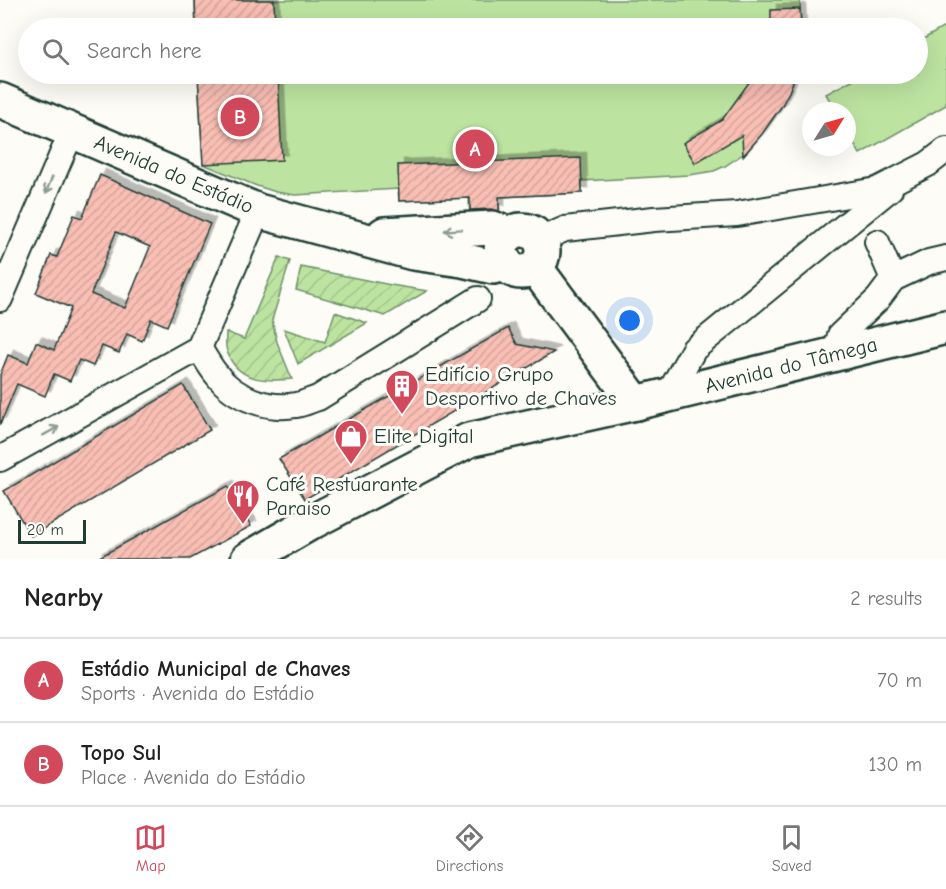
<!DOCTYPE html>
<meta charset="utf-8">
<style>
:root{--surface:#fff;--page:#f2f2f2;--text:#222;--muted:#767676;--line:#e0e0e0;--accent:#d1495b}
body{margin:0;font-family:"Comic Neue",sans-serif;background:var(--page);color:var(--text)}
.compass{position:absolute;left:802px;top:102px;width:54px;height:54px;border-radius:50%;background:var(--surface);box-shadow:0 6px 24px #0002;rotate:53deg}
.scale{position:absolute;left:18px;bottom:15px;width:68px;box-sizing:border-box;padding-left:6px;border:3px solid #1f3d34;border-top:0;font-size:16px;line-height:21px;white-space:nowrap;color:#1f3d34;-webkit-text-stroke:4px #fdfcf7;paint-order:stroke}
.you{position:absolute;left:630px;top:321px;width:21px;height:21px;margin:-15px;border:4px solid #fff;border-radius:50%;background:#1a73e8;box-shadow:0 0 0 9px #1a73e833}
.badge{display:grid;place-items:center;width:39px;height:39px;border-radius:50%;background:var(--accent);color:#fff;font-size:20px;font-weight:700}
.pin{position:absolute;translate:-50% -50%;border:3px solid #fff;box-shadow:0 2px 6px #0006}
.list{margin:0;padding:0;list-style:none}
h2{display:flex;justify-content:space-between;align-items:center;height:78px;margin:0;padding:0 24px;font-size:26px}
h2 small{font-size:20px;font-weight:400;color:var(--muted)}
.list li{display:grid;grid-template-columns:39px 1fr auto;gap:18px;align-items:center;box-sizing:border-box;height:84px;padding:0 24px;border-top:2px solid var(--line)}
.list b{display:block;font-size:22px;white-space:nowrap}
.list p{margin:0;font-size:20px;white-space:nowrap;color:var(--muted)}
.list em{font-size:20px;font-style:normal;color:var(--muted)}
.icon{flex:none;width:33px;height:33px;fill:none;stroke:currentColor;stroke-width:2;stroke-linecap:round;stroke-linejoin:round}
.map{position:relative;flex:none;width:946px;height:559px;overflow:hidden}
.search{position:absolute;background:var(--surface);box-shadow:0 6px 24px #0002;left:18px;right:18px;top:18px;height:66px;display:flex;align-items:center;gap:15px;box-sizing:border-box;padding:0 21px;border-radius:33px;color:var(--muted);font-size:22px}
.sheet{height:246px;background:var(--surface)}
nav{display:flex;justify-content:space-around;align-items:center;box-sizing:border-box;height:84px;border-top:2px solid var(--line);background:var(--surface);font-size:16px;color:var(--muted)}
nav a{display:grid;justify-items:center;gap:3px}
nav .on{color:var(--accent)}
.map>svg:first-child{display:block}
</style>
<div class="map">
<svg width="946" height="559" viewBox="0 0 946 559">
<defs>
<pattern id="garden-furrows" width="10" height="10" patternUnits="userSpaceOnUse" patternTransform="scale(1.5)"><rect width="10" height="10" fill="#bce4a0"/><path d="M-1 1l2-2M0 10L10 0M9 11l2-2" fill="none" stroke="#a1c48a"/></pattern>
<pattern id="building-hatch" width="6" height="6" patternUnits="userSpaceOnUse" patternTransform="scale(1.5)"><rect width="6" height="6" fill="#f9beb4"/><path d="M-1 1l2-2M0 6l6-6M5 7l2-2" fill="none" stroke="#d5a49b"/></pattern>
<filter id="shadow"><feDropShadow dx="5.5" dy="-5.5" stdDeviation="0" flood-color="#0004"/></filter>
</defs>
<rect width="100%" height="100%" fill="#fdfcf7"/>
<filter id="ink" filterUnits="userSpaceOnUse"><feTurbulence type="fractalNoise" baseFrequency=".0167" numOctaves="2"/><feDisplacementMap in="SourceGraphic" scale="12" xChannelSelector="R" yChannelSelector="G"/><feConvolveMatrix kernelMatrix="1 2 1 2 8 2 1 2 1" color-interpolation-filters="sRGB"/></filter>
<g filter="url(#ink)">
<g fill="url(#garden-furrows)" stroke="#6e906a" stroke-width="1.5">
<path d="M 279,257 L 290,261 L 272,320 L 277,342 L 292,379 C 266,382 236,381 227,351 C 225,345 226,338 226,332 L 244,339 Z"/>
<path d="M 301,267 L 391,285 L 427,291 L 385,316 L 296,290 Z"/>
<path d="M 335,312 L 367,323 L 298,364 L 284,329 L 325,342 Z"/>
</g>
<g fill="#bce4a0" stroke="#6e906a" stroke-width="1.5">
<path d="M 195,0 L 800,0 L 801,28 L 196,28 Z"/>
<path d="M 946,26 L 946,105 L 860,154 L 847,131 L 847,111 L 836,111 L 826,94 L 863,74 L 918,74 L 918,42 Z"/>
<path d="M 198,74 L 796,74 L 789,92 L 772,120 L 743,154 L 725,166 L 714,171 L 689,175 L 582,181 L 582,193 L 499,197 L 500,217 L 470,218 L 469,198 L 399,201 L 398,189 L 295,195 L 276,192 L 257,186 L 203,164 Z"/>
</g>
<g fill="url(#building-hatch)" stroke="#1f3d34" stroke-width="1.5" fill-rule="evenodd" filter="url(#shadow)">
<path d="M 195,0 L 274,0 L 275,28 L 196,28 Z"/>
<path d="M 800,9 L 801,28 L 771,28 L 771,10 Z"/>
<path d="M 198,74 L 278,74 L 282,160 L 203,164 Z"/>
<path d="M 755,74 L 796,74 L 789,92 L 781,107 L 762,134 L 743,156 L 742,135 L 695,163 L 683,143 L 722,120 Z"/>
<path d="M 581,158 L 582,193 L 499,197 L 499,211 L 491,209 L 470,210 L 470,198 L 399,201 L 398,165 Z"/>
<path d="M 100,175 L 210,224 L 167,326 L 151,319 L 142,341 L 127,334 L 119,353 L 102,346 L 93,366 L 79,360 L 70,381 L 54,374 L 45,396 L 17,384 L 0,425 L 0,375 L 8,355 L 28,363 L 36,342 L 54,350 L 71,308 L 36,293 L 51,255 L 57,257 L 74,215 L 82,218 ZM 116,232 L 150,247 L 125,308 L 91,294 Z"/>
<path d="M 508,328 L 517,344 L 554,352 L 305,499 L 279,459 Z"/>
<path d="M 183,385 L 210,430 L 31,536 L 4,491 Z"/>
<path d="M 228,486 L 251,526 L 190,559 L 96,559 Z"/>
</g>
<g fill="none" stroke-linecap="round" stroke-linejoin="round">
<defs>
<g id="street">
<path d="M 540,240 L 565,229 L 654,219 L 737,214 L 877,190 L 928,164 L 946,150"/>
<path d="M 877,242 L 893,279"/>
<path d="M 0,299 L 72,131"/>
<path d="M 199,348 C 205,357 210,367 217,375 C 234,398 268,410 296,405 C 304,404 311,400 318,398 L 478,299"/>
<path d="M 835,354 L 840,335 L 878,299 L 893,279 L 929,262 L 946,258"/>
<path d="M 668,395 L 694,349 L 890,189"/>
<path d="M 0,459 L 199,348 L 258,211"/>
</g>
<g id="secondary">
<path d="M 0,100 L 258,211 L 413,253 L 462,260 L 493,267 L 506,263"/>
<circle cx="522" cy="251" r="21"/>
<path d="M 384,234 L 492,228 L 510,234"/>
<path d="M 535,267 L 636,403"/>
<path d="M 248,559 L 310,523 L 469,440 L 636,403 L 946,327"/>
</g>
</defs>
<use href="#street" stroke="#1f3d34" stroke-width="28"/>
<use href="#secondary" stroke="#1f3d34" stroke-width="38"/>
<use href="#street" stroke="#fdfcf7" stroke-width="24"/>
<use href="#secondary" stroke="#fdfcf7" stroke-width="33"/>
</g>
<defs><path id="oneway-shaft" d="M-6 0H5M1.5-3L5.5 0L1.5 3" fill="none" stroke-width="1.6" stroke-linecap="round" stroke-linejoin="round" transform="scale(1.5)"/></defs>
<g stroke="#8e9c96">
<use href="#oneway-shaft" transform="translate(49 185) rotate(113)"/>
<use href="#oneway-shaft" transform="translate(453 230) rotate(176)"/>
<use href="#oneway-shaft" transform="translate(51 431) rotate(-29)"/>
</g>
</g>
<defs>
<symbol id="building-pin" viewBox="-11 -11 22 30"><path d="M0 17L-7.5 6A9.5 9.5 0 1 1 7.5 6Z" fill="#d1495b" stroke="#fdfcf7"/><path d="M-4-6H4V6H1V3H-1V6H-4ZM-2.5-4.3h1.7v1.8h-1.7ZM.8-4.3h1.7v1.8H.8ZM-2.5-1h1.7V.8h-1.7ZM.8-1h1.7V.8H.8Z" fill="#fff"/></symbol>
<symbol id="shop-pin" viewBox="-11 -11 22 30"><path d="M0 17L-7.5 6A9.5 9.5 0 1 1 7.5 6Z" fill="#d1495b" stroke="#fdfcf7"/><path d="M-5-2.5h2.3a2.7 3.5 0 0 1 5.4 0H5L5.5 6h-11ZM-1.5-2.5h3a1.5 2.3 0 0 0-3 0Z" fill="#fff"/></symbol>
<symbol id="restaurant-pin" viewBox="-11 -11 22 30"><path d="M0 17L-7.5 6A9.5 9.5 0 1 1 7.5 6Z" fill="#d1495b" stroke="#fdfcf7"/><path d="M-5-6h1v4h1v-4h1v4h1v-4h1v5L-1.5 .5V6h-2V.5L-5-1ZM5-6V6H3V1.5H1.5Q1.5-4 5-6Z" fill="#fff"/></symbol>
</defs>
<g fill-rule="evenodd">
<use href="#building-pin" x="383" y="367" width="38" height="52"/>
<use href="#shop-pin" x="332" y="417" width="38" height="52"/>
<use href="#restaurant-pin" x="224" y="477" width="38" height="52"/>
</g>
<g text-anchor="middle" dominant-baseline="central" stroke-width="6" stroke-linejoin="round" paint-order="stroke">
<g font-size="21" fill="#1f3d34" stroke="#fdfcf7">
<text transform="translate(174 174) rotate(23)">Avenida do Estádio</text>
<text transform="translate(791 365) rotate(-14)">Avenida do Tâmega</text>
</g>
<g font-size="21" fill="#1f3d34" stroke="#fdfcf7" text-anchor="start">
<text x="425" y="374">Edifício Grupo<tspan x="425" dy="24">Desportivo de Chaves</tspan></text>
<text x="374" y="436">Elite Digital</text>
<text x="266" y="484">Café Restuarante<tspan x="266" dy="24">Paraiso</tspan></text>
</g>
</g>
</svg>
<svg class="compass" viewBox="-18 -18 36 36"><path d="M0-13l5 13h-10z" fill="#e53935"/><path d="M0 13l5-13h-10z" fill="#767676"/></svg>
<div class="scale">20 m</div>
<div class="you"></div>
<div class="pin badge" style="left:475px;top:149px">A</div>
<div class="pin badge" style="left:240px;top:117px">B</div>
<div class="search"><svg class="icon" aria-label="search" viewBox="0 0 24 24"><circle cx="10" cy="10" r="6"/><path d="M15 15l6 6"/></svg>Search here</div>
</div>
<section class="sheet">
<h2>Nearby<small>2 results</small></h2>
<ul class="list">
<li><span class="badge">A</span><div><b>Estádio Municipal de Chaves</b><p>Sports · Avenida do Estádio</p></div><em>70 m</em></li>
<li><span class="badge">B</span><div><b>Topo Sul</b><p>Place · Avenida do Estádio</p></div><em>130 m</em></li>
</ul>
</section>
<nav>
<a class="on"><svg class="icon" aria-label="map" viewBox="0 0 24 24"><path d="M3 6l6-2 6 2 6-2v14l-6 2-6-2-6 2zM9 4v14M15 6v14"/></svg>Map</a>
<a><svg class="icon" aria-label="directions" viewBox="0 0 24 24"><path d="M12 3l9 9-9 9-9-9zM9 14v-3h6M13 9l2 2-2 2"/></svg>Directions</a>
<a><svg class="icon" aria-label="saved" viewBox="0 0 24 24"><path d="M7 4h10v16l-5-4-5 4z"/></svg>Saved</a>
</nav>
